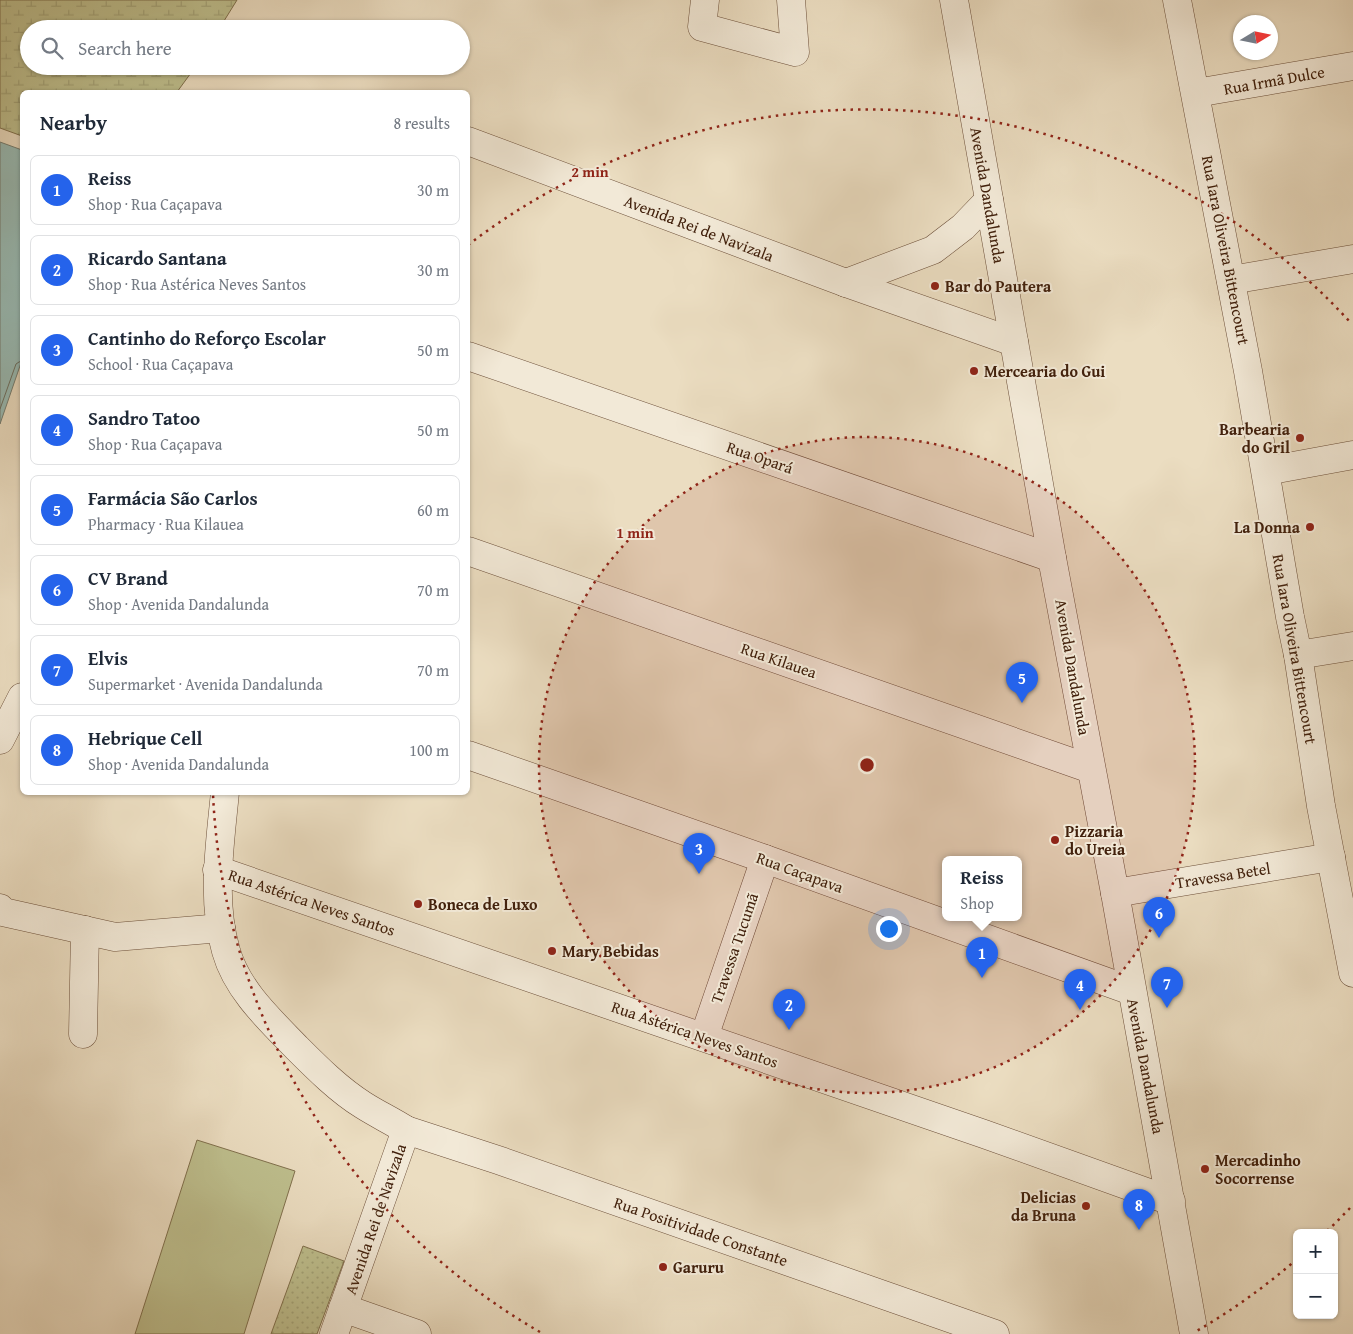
<!DOCTYPE html>
<meta charset="utf-8">
<style>
:root{--surface:#fff;--page:#f2f2f3;--text:#1f2937;--muted:#747a83;--line:#e0e1e3;--accent:#2563eb}
body{margin:0;font-family:"Gentium Book Plus",serif;background:var(--page);color:var(--text)}
.controls{position:absolute;right:15px;bottom:15px;display:grid;overflow:hidden;border-radius:8px;box-shadow:0 1px 4px #0004}
.controls button{width:45px;height:45px;display:grid;place-items:center;padding:0;border:0;border-bottom:1px solid var(--line);background:var(--surface);color:var(--text);font:25px sans-serif}
.compass{position:absolute;left:1233px;top:15px;width:45px;height:45px;border-radius:50%;background:var(--surface);box-shadow:0 1px 4px #0004;rotate:80deg}
.you{position:absolute;left:888px;top:928px;width:18px;height:18px;margin:-12px;border:4px solid #fff;border-radius:50%;background:#1a73e8;box-shadow:0 0 0 8px #1a73e833}
.badge{display:grid;place-items:center;width:32px;height:32px;border-radius:50%;background:var(--accent);color:#fff;font-size:16px;font-weight:700}
.pin{position:absolute;translate:-50% -41px;filter:drop-shadow(0 1px 2px #0008)}
.pin::after{content:'';position:absolute;top:26px;width:18px;height:15px;background:inherit;clip-path:polygon(0 0,100% 0,50% 100%)}
.popup{position:absolute;left:942px;top:856px;width:80px;height:65px;box-sizing:border-box;display:grid;place-content:center;border-radius:8px;background:var(--surface);filter:drop-shadow(0 1px 4px #0005);font-size:16px;white-space:nowrap;color:var(--muted)}
.popup b{font-size:19px;color:var(--text)}
.popup::after{content:'';position:absolute;left:50%;top:100%;margin-left:-10px;border:10px solid transparent;border-top-color:var(--surface)}
.list{margin:0;padding:0;list-style:none}
h2{display:flex;justify-content:space-between;align-items:center;height:65px;margin:0;padding:0 20px;font-size:21px}
h2 small{font-size:16px;font-weight:400;color:var(--muted)}
.list li{display:grid;grid-template-columns:32px 1fr auto;gap:15px;align-items:center;box-sizing:border-box;height:70px;margin:0 10px 10px;padding:0 10px;border:1px solid var(--line);border-radius:8px}
.list b{display:block;font-size:19px;white-space:nowrap}
.list p{margin:0;font-size:16px;white-space:nowrap;color:var(--muted)}
.list em{font-size:16px;font-style:normal;color:var(--muted)}
.icon{flex:none;width:28px;height:28px;fill:none;stroke:currentColor;stroke-width:2;stroke-linecap:round;stroke-linejoin:round}
.map{position:relative;flex:none;width:1353px;height:1334px;overflow:hidden}
.search{position:absolute;background:var(--surface);box-shadow:0 1px 4px #0004;left:20px;top:20px;width:450px;height:55px;display:flex;align-items:center;gap:12px;box-sizing:border-box;padding:0 18px;border-radius:28px;color:var(--muted);font-size:19px}
.panel{position:absolute;background:var(--surface);box-shadow:0 1px 4px #0004;left:20px;top:90px;width:450px;height:705px;border-radius:8px}
.map>svg:first-child{display:block}
</style>
<div class="map">
<svg width="1353" height="1334" viewBox="0 0 1353 1334">
<defs>
<pattern id="wetland-marsh" width="20" height="14" patternUnits="userSpaceOnUse" patternTransform="scale(1.25)"><rect width="20" height="14" fill="#bebf8e"/><path d="M1 5h8M5 5V1M11 12h8M15 12V8" fill="none" stroke="#a4a479"/></pattern>
<pattern id="garden-dots" width="8" height="8" patternUnits="userSpaceOnUse" patternTransform="scale(1.25)"><rect width="8" height="8" fill="#bebf8e"/><path d="M2 2h.1M6 6h.1" fill="none" stroke="#a4a479" stroke-width="1.8" stroke-linecap="round"/></pattern>
</defs>
<rect width="100%" height="100%" fill="#ebddc1"/>
<filter id="stains"><feTurbulence type="fractalNoise" baseFrequency=".004" numOctaves="4"/><feColorMatrix values="0 0 0 0 .2 0 0 0 0 .09 0 0 0 0 .02 0 0 0 .5 -.17"/></filter>
<radialGradient id="worn" r=".72"><stop offset=".6" stop-color="#630" stop-opacity="0"/><stop offset="1" stop-color="#630" stop-opacity=".3"/></radialGradient>
<path fill="#bebf8e" stroke="#80704d" d="M 197,1140 L 295,1171 L 244,1334 L 135,1334 Z"/>
<path fill="url(#wetland-marsh)" stroke="#80704d" d="M 0,0 L 237,0 L 219,29 L 29,29 L 29,66 L 196,66 L 177,92 L 22,92 L 22,136 L 0,128 Z"/>
<path fill="url(#garden-dots)" stroke="#80704d" d="M 303,1246 L 344,1261 L 317,1334 L 271,1334 Z"/>
<path fill="#98bbb5" stroke="#757d71" d="M 0,142 L 22,150 L 22,360 L 0,424 Z"/>
<g fill="none" stroke-linecap="round" stroke-linejoin="round">
<path stroke="#6c6e60" stroke-width="1" d="M 0,409 L 16,364 L 19,362 L 22,361"/>
<defs>
<g id="minor">
<path d="M 705,0 L 702,27 L 795,52 L 791,0"/>
<path d="M 954,0 L 1052,558 L 1115,893 L 1194,1334"/>
<path d="M 1177,0 L 1248,371 L 1290,617 L 1298,655 L 1321,806 L 1353,973"/>
<path d="M 1196,93 L 1353,66"/>
<path d="M 468,141 L 846,283 L 1014,342"/>
<path d="M 1231,280 L 1353,259"/>
<path d="M 846,283 L 933,250 L 963,227 L 989,200"/>
<path d="M 468,356 L 1052,558"/>
<path d="M 1266,471 L 1353,455"/>
<path d="M 468,551 L 1091,769"/>
<path d="M 1298,655 L 1353,646"/>
<path d="M 0,740 L 22,697"/>
<path d="M 468,755 L 765,859 L 1132,991"/>
<path d="M 225,792 C 220,845 211,899 226,951 C 237,990 270,1020 297,1048 C 317,1068 339,1090 363,1105 C 377,1114 392,1121 406,1130 L 334,1334"/>
<path d="M 217,870 L 984,1134 L 1171,1201"/>
<path d="M 1115,893 L 1331,857"/>
<path d="M 0,908 L 3,912 L 115,937 L 221,928"/>
<path d="M 83,1034 L 85,930"/>
<path d="M 704,1037 L 765,859"/>
<path d="M 406,1130 L 498,1160 L 995,1334"/>
<path d="M 343,1308 L 417,1334"/>
</g>
</defs>
<use href="#minor" stroke="#6c4f39" stroke-width="29"/>
<use href="#minor" stroke="#f2e9d7" stroke-width="28"/>
</g>
<circle cx="867" cy="765" r="328" fill="#8f2418" fill-opacity=".12"/>
<g fill="none" stroke="#8f2418" stroke-width="2.5" stroke-dasharray="2.5 5">
<circle cx="867" cy="765" r="328"/>
<path d="M1350 1208A655 655 0 0 1 1326 1232M1297 1259A655 655 0 0 1 1195 1332M540 1332A655 655 0 0 1 213 794M468 245A655 655 0 0 1 1350 322"/>
</g>
<g fill="#8f2418" stroke="#f2e9d7" stroke-width="2">
<circle cx="935" cy="286" r="5"/>
<circle cx="974" cy="371" r="5"/>
<circle cx="1300" cy="438" r="5"/>
<circle cx="1310" cy="527" r="5"/>
<circle cx="1055" cy="840" r="5"/>
<circle cx="418" cy="904" r="5"/>
<circle cx="552" cy="951" r="5"/>
<circle cx="1205" cy="1169" r="5"/>
<circle cx="1086" cy="1206" r="5"/>
<circle cx="663" cy="1267" r="5"/>
</g>
<g text-anchor="middle" dominant-baseline="central" stroke-width="4" stroke-linejoin="round" paint-order="stroke">
<g font-size="16" fill="#41200c" stroke="#f2e9d7">
<text transform="translate(1274 80) rotate(-10)">Rua Irmã Dulce</text>
<text transform="translate(988 195) rotate(80)">Avenida Dandalunda</text>
<text transform="translate(699 228) rotate(21)">Avenida Rei de Navizala</text>
<text transform="translate(1226 250) rotate(79)">Rua Iara Oliveira Bittencourt</text>
<text transform="translate(760 457) rotate(19)">Rua Opará</text>
<text transform="translate(1295 649) rotate(80)">Rua Iara Oliveira Bittencourt</text>
<text transform="translate(779 660) rotate(19)">Rua Kilauea</text>
<text transform="translate(1073 667) rotate(80)">Avenida Dandalunda</text>
<text transform="translate(800 872) rotate(20)">Rua Caçapava</text>
<text transform="translate(1223 875) rotate(-9)">Travessa Betel</text>
<text transform="translate(312 902) rotate(19)">Rua Astérica Neves Santos</text>
<text transform="translate(734 948) rotate(-71)">Travessa Tucumã</text>
<text transform="translate(695 1034) rotate(19)">Rua Astérica Neves Santos</text>
<text transform="translate(1146 1066) rotate(79)">Avenida Dandalunda</text>
<text transform="translate(375 1219) rotate(-71)">Avenida Rei de Navizala</text>
<text transform="translate(701 1231) rotate(19)">Rua Positividade Constante</text>
</g>
<g font-size="16" font-weight="bold" fill="#41200c" stroke="#f2e9d7" text-anchor="start">
<text x="945" y="286">Bar do Pautera</text>
<text x="984" y="371">Mercearia do Gui</text>
<text x="1290" y="429" text-anchor="end">Barbearia<tspan x="1290" dy="18">do Gril</tspan></text>
<text x="1300" y="527" text-anchor="end">La Donna</text>
<text x="1065" y="831">Pizzaria<tspan x="1065" dy="18">do Ureia</tspan></text>
<text x="428" y="904">Boneca de Luxo</text>
<text x="562" y="951">Mary Bebidas</text>
<text x="1215" y="1160">Mercadinho<tspan x="1215" dy="18">Socorrense</tspan></text>
<text x="1076" y="1197" text-anchor="end">Delicias<tspan x="1076" dy="18">da Bruna</tspan></text>
<text x="673" y="1267">Garuru</text>
</g>
</g>
<circle cx="867" cy="765" r="8" fill="#8f2418" stroke="#f2e9d7" stroke-width="2.5"/>
<g font-size="15" text-anchor="middle" font-weight="bold" fill="#8f2418" stroke="#f2e9d7" stroke-width="4" stroke-linejoin="round" paint-order="stroke">
<text x="590" y="177">2 min</text>
<text x="635" y="538">1 min</text>
</g>
<rect width="100%" height="100%" filter="url(#stains)"/>
<rect width="100%" height="100%" fill="url(#worn)"/>
</svg>
<div class="controls">
<button>+</button>
<button>−</button>
</div>
<svg class="compass" viewBox="-18 -18 36 36"><path d="M0-13l5 13h-10z" fill="#e53935"/><path d="M0 13l5-13h-10z" fill="#747a83"/></svg>
<div class="you"></div>
<div class="pin badge" style="left:982px;top:978px">1</div>
<div class="popup"><b>Reiss</b>Shop</div>
<div class="pin badge" style="left:789px;top:1030px">2</div>
<div class="pin badge" style="left:699px;top:874px">3</div>
<div class="pin badge" style="left:1080px;top:1010px">4</div>
<div class="pin badge" style="left:1022px;top:703px">5</div>
<div class="pin badge" style="left:1159px;top:938px">6</div>
<div class="pin badge" style="left:1167px;top:1008px">7</div>
<div class="pin badge" style="left:1139px;top:1230px">8</div>
<div class="search"><svg class="icon" aria-label="search" viewBox="0 0 24 24"><circle cx="10" cy="10" r="6"/><path d="M15 15l6 6"/></svg>Search here</div>
<section class="panel">
<h2>Nearby<small>8 results</small></h2>
<ul class="list">
<li><span class="badge">1</span><div><b>Reiss</b><p>Shop · Rua Caçapava</p></div><em>30 m</em></li>
<li><span class="badge">2</span><div><b>Ricardo Santana</b><p>Shop · Rua Astérica Neves Santos</p></div><em>30 m</em></li>
<li><span class="badge">3</span><div><b>Cantinho do Reforço Escolar</b><p>School · Rua Caçapava</p></div><em>50 m</em></li>
<li><span class="badge">4</span><div><b>Sandro Tatoo</b><p>Shop · Rua Caçapava</p></div><em>50 m</em></li>
<li><span class="badge">5</span><div><b>Farmácia São Carlos</b><p>Pharmacy · Rua Kilauea</p></div><em>60 m</em></li>
<li><span class="badge">6</span><div><b>CV Brand</b><p>Shop · Avenida Dandalunda</p></div><em>70 m</em></li>
<li><span class="badge">7</span><div><b>Elvis</b><p>Supermarket · Avenida Dandalunda</p></div><em>70 m</em></li>
<li><span class="badge">8</span><div><b>Hebrique Cell</b><p>Shop · Avenida Dandalunda</p></div><em>100 m</em></li>
</ul>
</section>
</div>
